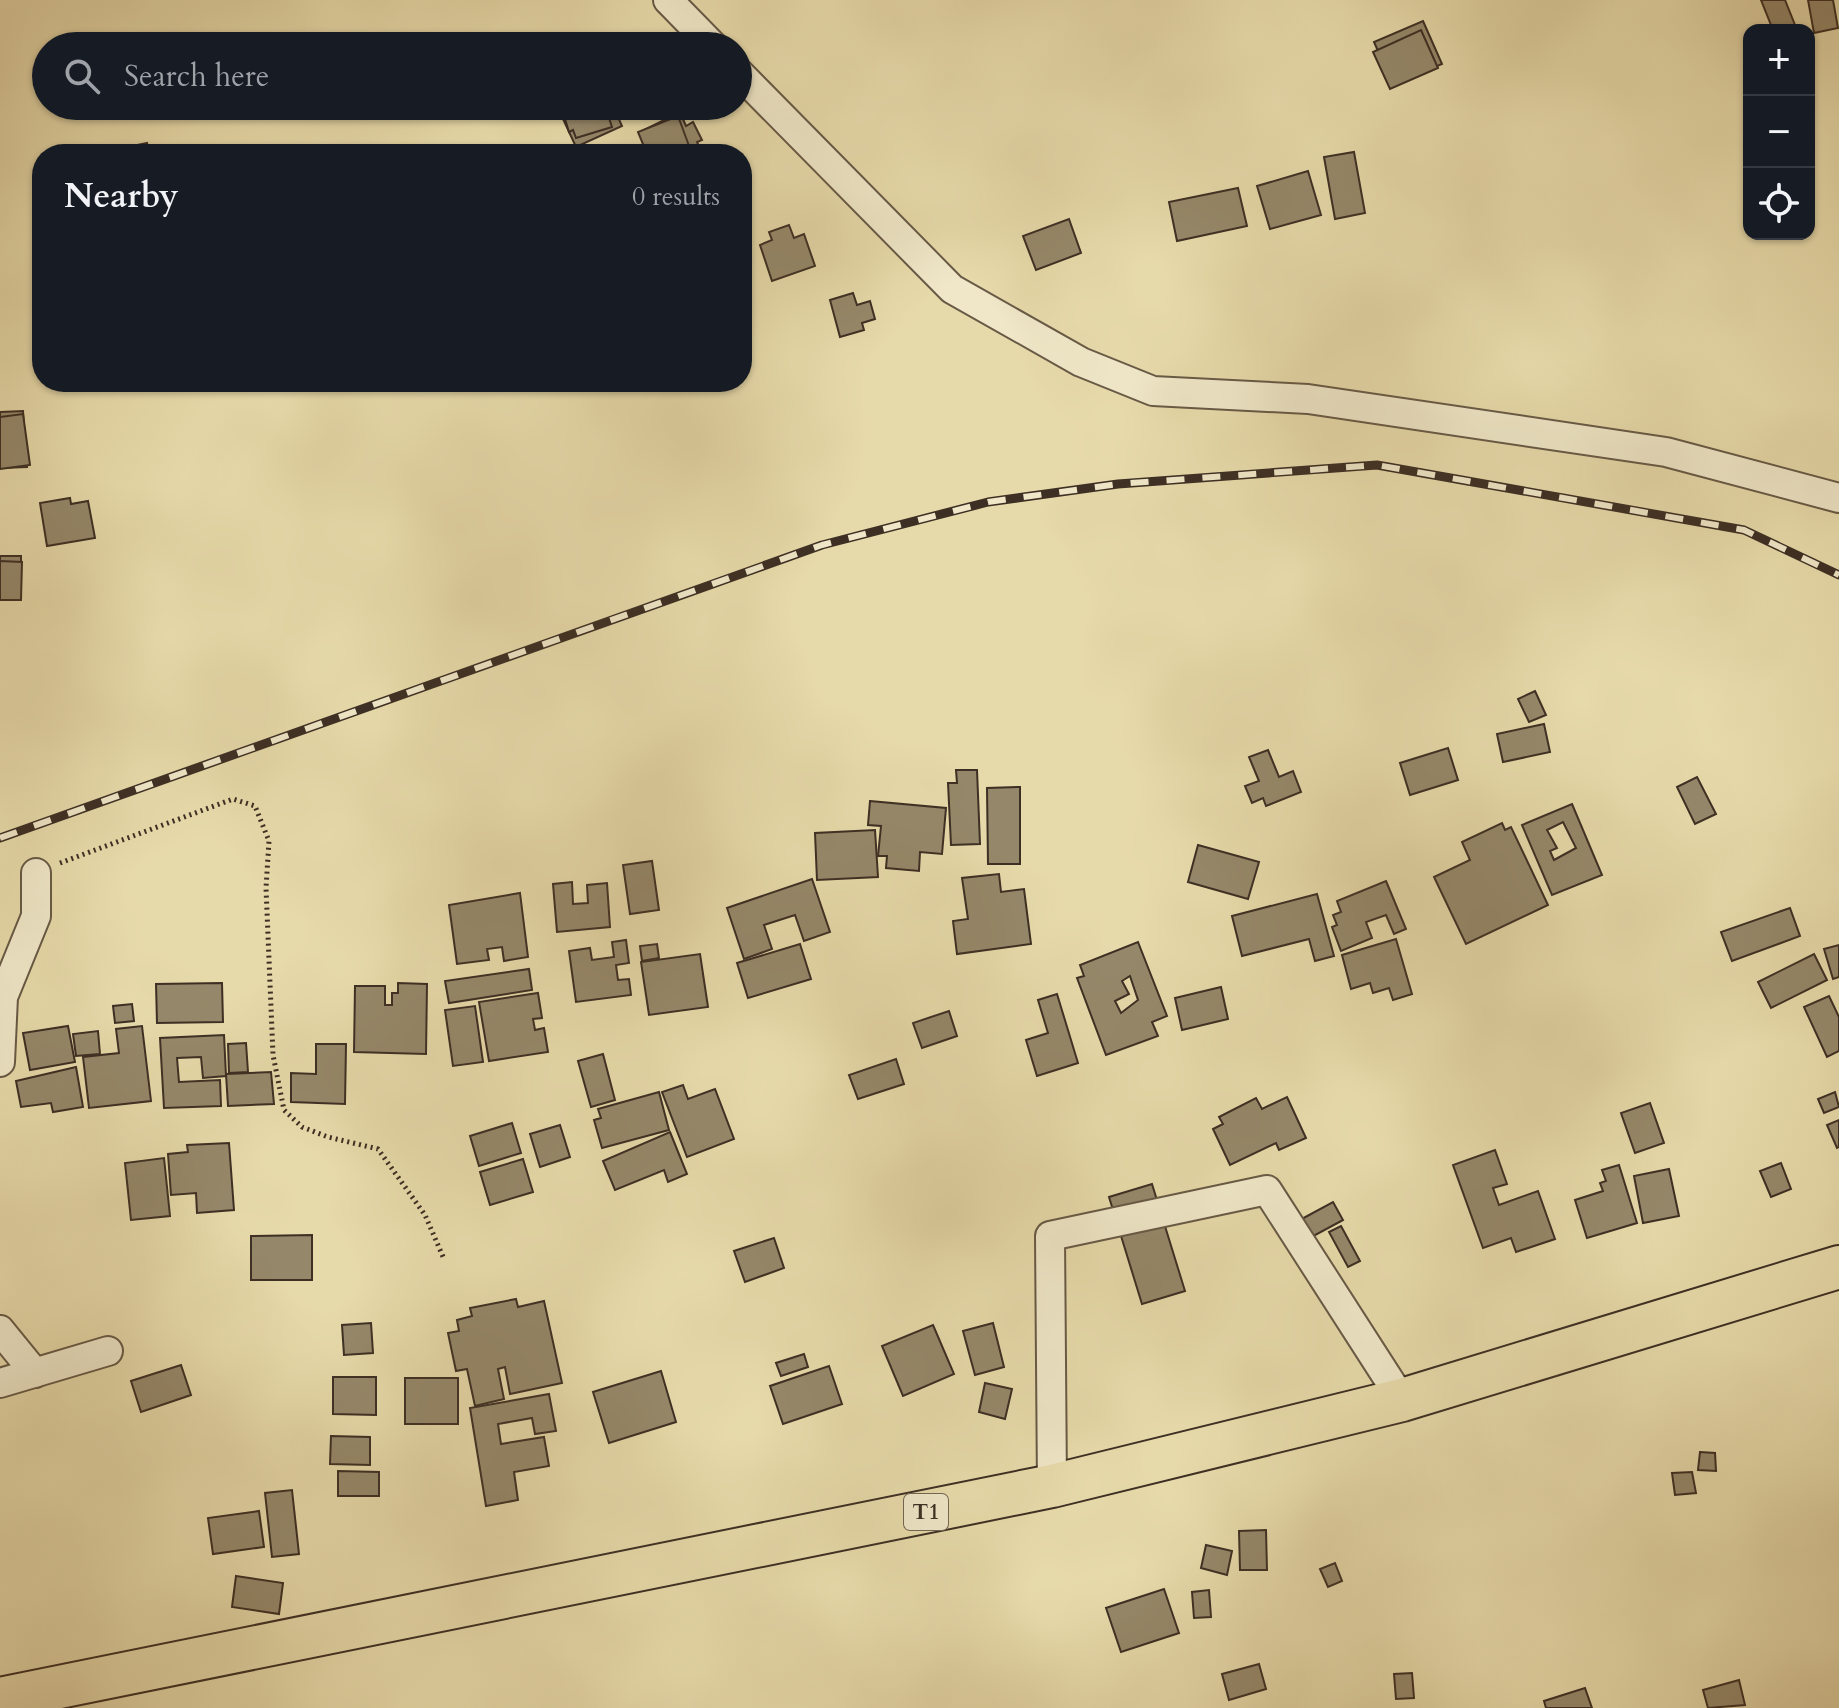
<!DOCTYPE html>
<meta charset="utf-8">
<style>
:root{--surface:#171b24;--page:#20242c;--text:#f1f3f6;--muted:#9ea1a6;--line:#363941}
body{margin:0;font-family:Cardo,serif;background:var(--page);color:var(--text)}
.controls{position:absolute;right:24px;top:24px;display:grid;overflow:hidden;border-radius:16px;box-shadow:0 2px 6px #0004}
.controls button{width:72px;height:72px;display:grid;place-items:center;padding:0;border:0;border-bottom:2px solid var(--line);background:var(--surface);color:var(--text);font:40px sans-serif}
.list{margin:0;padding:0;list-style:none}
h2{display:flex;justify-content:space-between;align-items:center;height:104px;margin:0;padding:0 32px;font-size:34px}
h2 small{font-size:26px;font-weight:400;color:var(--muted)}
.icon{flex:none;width:44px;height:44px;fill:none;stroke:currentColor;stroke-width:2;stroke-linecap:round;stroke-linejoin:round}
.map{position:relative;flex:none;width:1839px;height:1708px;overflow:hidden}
.search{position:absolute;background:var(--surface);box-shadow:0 2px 6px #0004;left:32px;top:32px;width:720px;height:88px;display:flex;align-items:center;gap:20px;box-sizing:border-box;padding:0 28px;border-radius:44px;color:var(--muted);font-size:30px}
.panel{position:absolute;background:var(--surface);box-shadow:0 2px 6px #0004;left:32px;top:144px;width:720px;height:248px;border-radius:32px}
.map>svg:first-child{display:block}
</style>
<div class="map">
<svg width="1839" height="1708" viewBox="0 0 1839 1708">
<rect width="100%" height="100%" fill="#e7daaa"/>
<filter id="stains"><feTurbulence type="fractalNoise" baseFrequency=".0025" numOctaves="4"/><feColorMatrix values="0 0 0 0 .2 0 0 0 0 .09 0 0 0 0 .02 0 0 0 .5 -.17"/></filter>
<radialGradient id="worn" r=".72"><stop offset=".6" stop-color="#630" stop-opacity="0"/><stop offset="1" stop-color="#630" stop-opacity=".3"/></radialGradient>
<g fill="#95886a" stroke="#3d2f24" stroke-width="2" fill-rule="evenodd">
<path d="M 1761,0 L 1785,0 L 1797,30 L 1773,30 Z"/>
<path d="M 1808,0 L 1833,0 L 1838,28 L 1814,33 Z"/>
<path d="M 1423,21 L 1442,64 L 1393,85 L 1374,42 Z"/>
<path d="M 1421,30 L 1438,68 L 1390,89 L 1373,52 Z"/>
<path d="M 557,106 L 613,106 L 622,126 L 576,147 Z"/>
<path d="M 561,106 L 605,106 L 612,127 L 576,138 L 573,130 L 569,132 Z"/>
<path d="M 680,112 L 686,126 L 693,122 L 702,140 L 697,142 L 703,154 L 651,154 L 640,132 Z"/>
<path d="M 678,116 L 692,154 L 647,154 L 638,132 Z"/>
<path d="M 147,143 L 150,154 L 124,154 L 123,148 Z"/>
<path d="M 1354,152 L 1365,213 L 1335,219 L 1324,157 Z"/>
<path d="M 1308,171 L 1321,215 L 1270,229 L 1257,186 Z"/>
<path d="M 1238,188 L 1247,226 L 1177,241 L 1169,202 Z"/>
<path d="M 1069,219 L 1081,253 L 1036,270 L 1023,236 Z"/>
<path d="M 789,225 L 794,238 L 804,234 L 815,266 L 772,281 L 760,245 L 772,240 L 769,232 Z"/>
<path d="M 853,293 L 857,305 L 870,301 L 875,319 L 862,323 L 864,330 L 840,337 L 830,300 Z"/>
<path d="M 23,411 L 27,467 L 0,468 L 0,412 Z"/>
<path d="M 23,414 L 30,465 L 0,469 L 0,417 Z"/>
<path d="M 70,498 L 71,504 L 88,501 L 95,538 L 47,546 L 40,503 Z"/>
<path d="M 0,556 L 21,556 L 21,598 L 0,599 Z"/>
<path d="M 0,561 L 22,562 L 21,600 L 0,600 Z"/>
<path d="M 1535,691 L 1546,715 L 1529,722 L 1518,699 Z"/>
<path d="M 1544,724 L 1550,752 L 1503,762 L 1497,734 Z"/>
<path d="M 1448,748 L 1458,780 L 1410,795 L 1400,763 Z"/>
<path d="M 1268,750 L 1279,777 L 1293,771 L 1301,792 L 1266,806 L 1263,798 L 1252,803 L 1245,786 L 1259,781 L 1249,757 Z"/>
<path d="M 956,770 L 977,770 L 980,844 L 951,845 L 948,783 L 957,783 Z"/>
<path d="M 1697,777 L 1716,814 L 1695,824 L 1677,787 Z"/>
<path d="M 1020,787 L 1020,864 L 988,864 L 987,788 Z"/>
<path d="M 870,801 L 946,808 L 942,854 L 920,852 L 919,871 L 886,868 L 887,856 L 878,856 L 881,826 L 868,825 Z"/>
<path d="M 1572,804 L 1602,875 L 1552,895 L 1522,825 ZM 1563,822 L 1576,848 L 1554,860 L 1550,851 L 1557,848 L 1547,830 Z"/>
<path d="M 1502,823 L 1505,830 L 1511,827 L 1548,905 L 1466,944 L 1434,877 L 1470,860 L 1462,842 Z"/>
<path d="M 875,830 L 878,877 L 817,880 L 815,833 Z"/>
<path d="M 1198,845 L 1259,862 L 1248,899 L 1188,882 Z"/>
<path d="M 652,861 L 659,910 L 630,914 L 623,865 Z"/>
<path d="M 999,874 L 1001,892 L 1024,889 L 1031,944 L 957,954 L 953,921 L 968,919 L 962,878 Z"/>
<path d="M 812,879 L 830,932 L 804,941 L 795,915 L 764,925 L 772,949 L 744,959 L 727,908 Z"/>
<path d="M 1386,881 L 1406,929 L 1394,934 L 1386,915 L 1366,922 L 1372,938 L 1341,951 L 1332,927 L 1337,925 L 1333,915 L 1341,912 L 1337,901 Z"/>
<path d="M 572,882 L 573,904 L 588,903 L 587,885 L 607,883 L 610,927 L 557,932 L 553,884 Z"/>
<path d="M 520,893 L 528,957 L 504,961 L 502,947 L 487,949 L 489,960 L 457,964 L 449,905 Z"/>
<path d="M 1317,894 L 1334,956 L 1315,961 L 1309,939 L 1242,956 L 1232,916 Z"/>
<path d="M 1790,908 L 1800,936 L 1732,961 L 1721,932 Z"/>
<path d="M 1396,939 L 1412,994 L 1393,1000 L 1389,988 L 1373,993 L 1370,983 L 1351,989 L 1342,955 Z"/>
<path d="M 626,940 L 629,963 L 616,965 L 618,980 L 629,979 L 631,995 L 576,1002 L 569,951 L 590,948 L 592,960 L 614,957 L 612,942 Z"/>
<path d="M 1138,942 L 1167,1016 L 1152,1022 L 1158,1036 L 1106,1055 L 1077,978 L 1084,976 L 1080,965 ZM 1130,976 L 1138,1000 L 1121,1013 L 1115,1001 L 1129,994 L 1122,981 Z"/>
<path d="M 657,944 L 659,958 L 642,961 L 640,946 Z"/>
<path d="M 800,944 L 811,979 L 748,998 L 737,963 Z"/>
<path d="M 1839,945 L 1839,977 L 1833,979 L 1824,949 Z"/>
<path d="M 700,954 L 708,1007 L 649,1015 L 641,962 Z"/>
<path d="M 1814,954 L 1827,980 L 1771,1008 L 1758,982 Z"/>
<path d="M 529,969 L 532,990 L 449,1003 L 445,981 Z"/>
<path d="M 222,983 L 223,1022 L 157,1023 L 156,984 Z"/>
<path d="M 398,983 L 427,984 L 426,1054 L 354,1052 L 355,986 L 385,986 L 385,1005 L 392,1005 L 392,993 L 398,993 Z"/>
<path d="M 1221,987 L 1228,1019 L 1182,1030 L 1175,998 Z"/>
<path d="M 538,993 L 542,1018 L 533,1019 L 535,1030 L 544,1028 L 548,1052 L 489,1061 L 479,1002 Z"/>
<path d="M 1057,994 L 1078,1063 L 1037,1076 L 1026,1040 L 1048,1033 L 1038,1000 Z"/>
<path d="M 1829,996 L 1839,1017 L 1839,1051 L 1827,1057 L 1804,1007 Z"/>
<path d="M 132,1004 L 134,1021 L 115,1023 L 113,1006 Z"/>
<path d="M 475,1006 L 483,1062 L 453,1066 L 445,1010 Z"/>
<path d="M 949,1011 L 957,1036 L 922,1048 L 913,1023 Z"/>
<path d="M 68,1026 L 75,1062 L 30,1070 L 23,1033 Z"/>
<path d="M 142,1026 L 151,1101 L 89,1108 L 83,1057 L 119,1053 L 116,1029 Z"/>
<path d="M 98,1031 L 100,1054 L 76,1056 L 73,1034 Z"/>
<path d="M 224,1035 L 226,1076 L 203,1078 L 201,1057 L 177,1058 L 179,1082 L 220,1080 L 221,1106 L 164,1108 L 160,1038 Z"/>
<path d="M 246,1043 L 248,1072 L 229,1073 L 228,1044 Z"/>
<path d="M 316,1044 L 346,1044 L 345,1104 L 291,1102 L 291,1073 L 316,1074 Z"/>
<path d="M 603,1054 L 615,1100 L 591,1107 L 578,1061 Z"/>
<path d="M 896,1059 L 904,1084 L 858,1099 L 849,1075 Z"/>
<path d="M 76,1067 L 83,1107 L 53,1112 L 51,1103 L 21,1107 L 16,1081 Z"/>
<path d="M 271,1072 L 274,1104 L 228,1106 L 226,1074 Z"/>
<path d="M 683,1085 L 688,1099 L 715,1089 L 734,1139 L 687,1157 L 662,1092 Z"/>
<path d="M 659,1092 L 669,1130 L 602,1148 L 594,1120 L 601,1118 L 598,1109 Z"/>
<path d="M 1835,1092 L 1839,1107 L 1824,1113 L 1818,1099 Z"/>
<path d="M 1287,1097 L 1306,1138 L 1279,1150 L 1276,1143 L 1230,1165 L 1213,1129 L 1223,1124 L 1219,1117 L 1256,1098 L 1262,1109 Z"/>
<path d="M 1650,1103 L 1664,1143 L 1635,1153 L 1621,1113 Z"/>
<path d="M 1839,1120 L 1839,1147 L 1837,1148 L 1827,1125 Z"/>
<path d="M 512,1123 L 521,1153 L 479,1166 L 470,1136 Z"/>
<path d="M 560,1125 L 570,1157 L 540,1167 L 530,1134 Z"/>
<path d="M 670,1132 L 687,1174 L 668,1182 L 664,1170 L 615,1190 L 603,1161 Z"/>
<path d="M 229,1143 L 234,1210 L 197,1213 L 196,1193 L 171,1195 L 168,1154 L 188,1152 L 187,1145 Z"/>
<path d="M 1495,1150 L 1507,1184 L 1493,1188 L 1499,1205 L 1538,1191 L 1555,1239 L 1516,1252 L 1511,1238 L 1483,1248 L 1453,1165 Z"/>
<path d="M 164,1158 L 170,1216 L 131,1220 L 125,1163 Z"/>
<path d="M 523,1159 L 533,1192 L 490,1205 L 480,1172 Z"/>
<path d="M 1781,1163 L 1791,1189 L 1771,1197 L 1760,1171 Z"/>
<path d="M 1619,1165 L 1637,1223 L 1587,1238 L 1575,1200 L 1603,1191 L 1600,1183 L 1606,1181 L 1602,1170 Z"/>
<path d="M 1669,1169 L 1679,1216 L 1643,1223 L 1634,1176 Z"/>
<path d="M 1152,1184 L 1185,1291 L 1142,1304 L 1109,1197 Z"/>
<path d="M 1333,1202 L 1343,1220 L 1308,1239 L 1298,1221 Z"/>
<path d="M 1341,1226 L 1360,1261 L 1348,1267 L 1329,1232 Z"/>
<path d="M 312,1235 L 312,1280 L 251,1280 L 251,1236 Z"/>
<path d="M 774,1238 L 784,1268 L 745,1282 L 734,1251 Z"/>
<path d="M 516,1299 L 518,1307 L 544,1301 L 562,1383 L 510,1394 L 505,1367 L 498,1369 L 504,1399 L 475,1406 L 467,1369 L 456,1371 L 448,1333 L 459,1331 L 457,1320 L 472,1316 L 470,1308 Z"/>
<path d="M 371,1323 L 373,1353 L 344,1355 L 342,1325 Z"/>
<path d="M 993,1323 L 1004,1367 L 975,1375 L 963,1331 Z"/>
<path d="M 933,1325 L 954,1374 L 903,1396 L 882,1346 Z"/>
<path d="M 804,1354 L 808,1367 L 781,1376 L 776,1363 Z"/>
<path d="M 181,1365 L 191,1395 L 141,1412 L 131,1381 Z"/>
<path d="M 829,1366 L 842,1404 L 783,1424 L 770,1386 Z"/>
<path d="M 661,1371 L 676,1422 L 609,1443 L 593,1392 Z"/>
<path d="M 333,1377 L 376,1377 L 376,1415 L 333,1414 Z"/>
<rect x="405" y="1378" width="53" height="46"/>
<path d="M 985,1383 L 1012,1389 L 1005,1419 L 979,1412 Z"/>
<path d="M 549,1394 L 556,1431 L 535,1434 L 532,1418 L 498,1424 L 501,1444 L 544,1437 L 549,1466 L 514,1472 L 518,1500 L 486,1506 L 470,1408 Z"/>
<path d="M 331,1436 L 370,1437 L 370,1465 L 330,1464 Z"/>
<path d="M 1700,1452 L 1715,1453 L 1716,1471 L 1698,1470 Z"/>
<path d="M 338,1471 L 379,1472 L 379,1496 L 338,1496 Z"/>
<path d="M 1692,1472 L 1696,1493 L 1675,1495 L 1672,1473 Z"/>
<path d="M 292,1490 L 299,1554 L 272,1557 L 265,1493 Z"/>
<path d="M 259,1511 L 264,1547 L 213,1554 L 208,1518 Z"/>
<path d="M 1266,1530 L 1267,1570 L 1240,1570 L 1239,1531 Z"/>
<path d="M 1206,1545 L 1232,1551 L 1227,1575 L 1201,1568 Z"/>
<path d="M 1335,1563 L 1342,1581 L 1328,1587 L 1320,1569 Z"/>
<path d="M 236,1576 L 283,1583 L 279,1614 L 232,1607 Z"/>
<path d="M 1164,1589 L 1179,1633 L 1121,1652 L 1106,1608 Z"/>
<path d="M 1209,1590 L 1211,1617 L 1194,1618 L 1192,1592 Z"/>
<path d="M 1259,1664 L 1266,1689 L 1229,1700 L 1222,1674 Z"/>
<path d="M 1412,1673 L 1414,1698 L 1396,1699 L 1394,1674 Z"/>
<path d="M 1739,1680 L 1745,1705 L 1708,1708 L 1703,1690 Z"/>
<path d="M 1585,1688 L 1592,1708 L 1546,1708 L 1544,1701 Z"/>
</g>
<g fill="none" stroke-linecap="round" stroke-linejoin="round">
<defs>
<g id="minor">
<path d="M 668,0 L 713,46"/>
<path d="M 738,72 L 952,289 L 1081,362 L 1153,391 L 1308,399 L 1666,452 L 1839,498"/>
<path d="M 0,1062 L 3,997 L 36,916 L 36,873"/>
<path d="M 0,1330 L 35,1373"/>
<path d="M 0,1383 L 108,1351"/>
<path d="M 1052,1486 L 1050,1236 L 1267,1190 L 1402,1400"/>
</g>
<path id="highway" d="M 0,1699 L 1052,1486 L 1402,1400 L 1839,1267"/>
</defs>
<use href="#minor" stroke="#685a46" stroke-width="32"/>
<use href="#highway" stroke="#3d2f24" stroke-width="46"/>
<path stroke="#3d2f24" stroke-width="5" stroke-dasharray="2 4" stroke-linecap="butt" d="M 60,863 L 233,799 L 255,806 L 269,841 L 266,888 L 273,1055 L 284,1110 L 302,1127 L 328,1137 L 378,1149 L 425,1215 L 444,1259"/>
<use href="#minor" stroke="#efe7c8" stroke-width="28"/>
<use href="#highway" stroke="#e7daaa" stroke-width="42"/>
<defs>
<path id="rail" d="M 0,838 L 822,545 L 988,502 L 1118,484 L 1377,465 L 1744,530 L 1839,575"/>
</defs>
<use href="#rail" stroke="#3d2f24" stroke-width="9"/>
<use href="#rail" stroke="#efe7c8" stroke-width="6" stroke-dasharray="18" stroke-linecap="butt"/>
</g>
<g text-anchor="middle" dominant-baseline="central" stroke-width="7" stroke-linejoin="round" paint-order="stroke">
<rect fill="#efe7c8" stroke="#726655" stroke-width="2" x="904" y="1494" width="44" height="36" rx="6"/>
<g font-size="22" font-weight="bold" fill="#3d2f24">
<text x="926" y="1512">T1</text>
</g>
</g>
<rect width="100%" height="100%" filter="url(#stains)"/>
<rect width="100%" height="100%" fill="url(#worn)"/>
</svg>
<div class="controls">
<button>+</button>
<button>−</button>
<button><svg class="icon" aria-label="locate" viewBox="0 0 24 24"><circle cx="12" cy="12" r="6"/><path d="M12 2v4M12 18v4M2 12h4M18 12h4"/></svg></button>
</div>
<div class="search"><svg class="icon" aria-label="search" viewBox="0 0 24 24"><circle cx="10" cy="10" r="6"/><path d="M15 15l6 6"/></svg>Search here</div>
<section class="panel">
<h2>Nearby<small>0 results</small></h2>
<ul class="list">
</ul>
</section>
</div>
